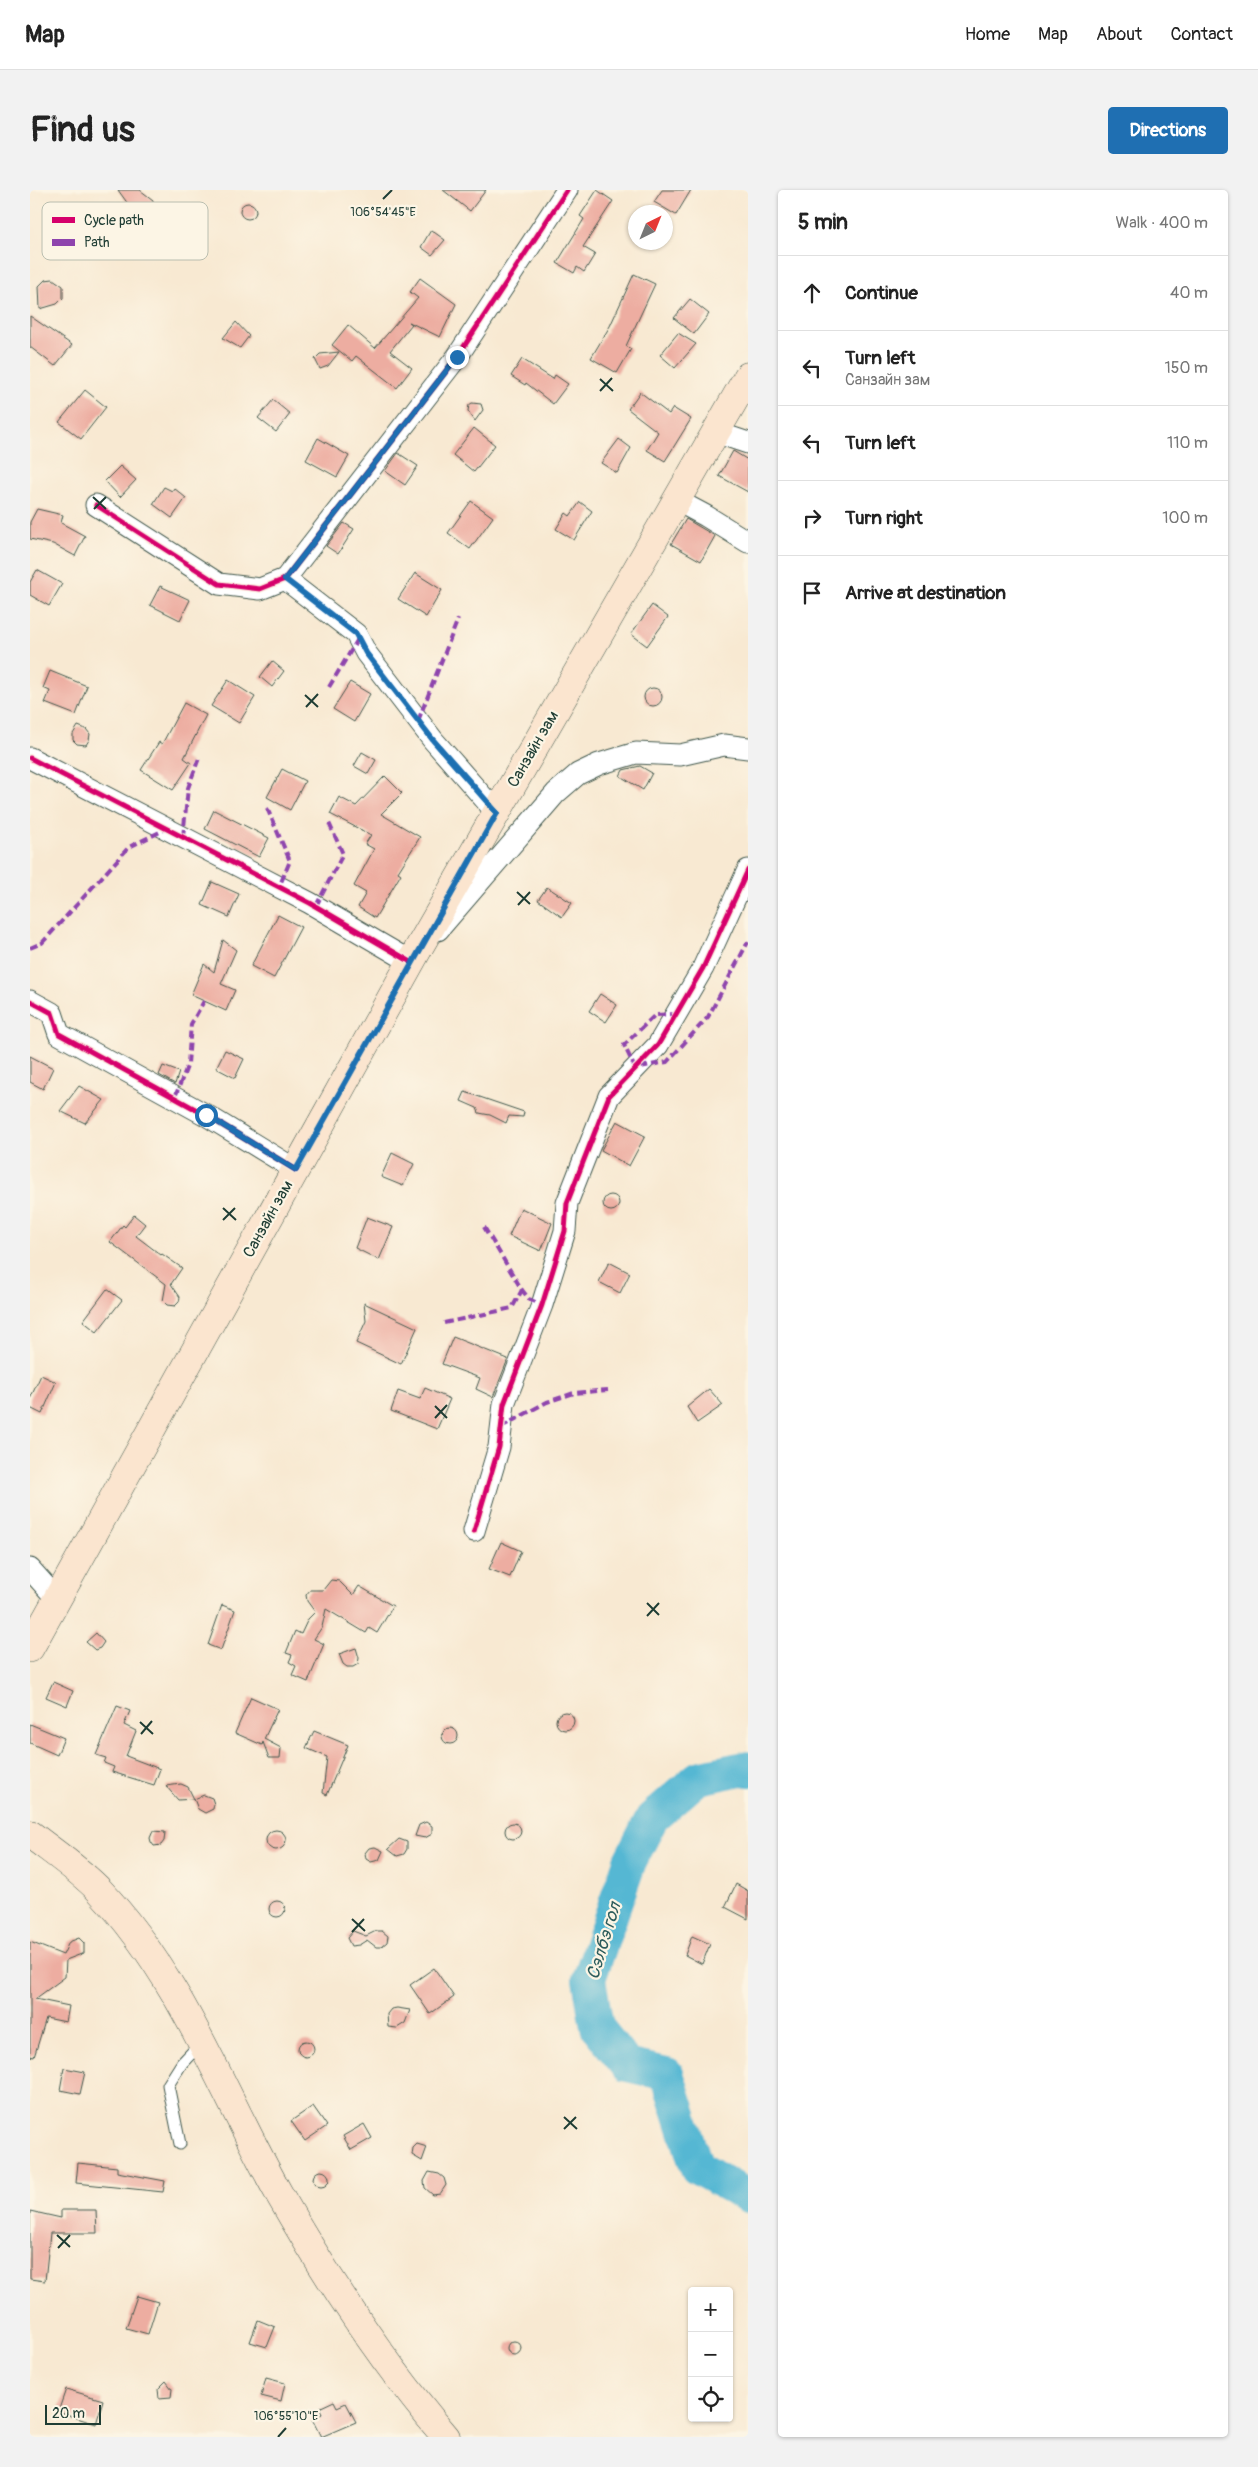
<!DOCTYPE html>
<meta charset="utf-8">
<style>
:root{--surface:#fff;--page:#f2f2f2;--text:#222;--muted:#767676;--line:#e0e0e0;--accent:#1f6fb2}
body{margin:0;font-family:Pangolin,sans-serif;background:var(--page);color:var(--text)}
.controls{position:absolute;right:15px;bottom:15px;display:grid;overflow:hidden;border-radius:5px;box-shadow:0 1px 4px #0004}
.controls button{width:45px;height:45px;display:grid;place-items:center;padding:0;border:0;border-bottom:1px solid var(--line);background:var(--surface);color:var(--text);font:25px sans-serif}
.compass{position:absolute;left:598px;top:15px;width:45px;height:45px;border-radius:50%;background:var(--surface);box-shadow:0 1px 4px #0004;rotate:43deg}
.scale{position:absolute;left:15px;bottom:12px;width:56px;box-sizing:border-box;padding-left:5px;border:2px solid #1f3d34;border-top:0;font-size:14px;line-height:18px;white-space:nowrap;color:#1f3d34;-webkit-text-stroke:4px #fcf5e5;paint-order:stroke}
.stop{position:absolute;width:15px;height:15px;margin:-11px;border:4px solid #1f6fb2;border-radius:50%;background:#fff}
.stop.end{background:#1f6fb2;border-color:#fff;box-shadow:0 1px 5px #0008}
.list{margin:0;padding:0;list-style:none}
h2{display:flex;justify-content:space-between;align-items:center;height:65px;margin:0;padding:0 20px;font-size:21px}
h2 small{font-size:16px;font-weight:400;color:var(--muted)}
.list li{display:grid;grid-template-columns:32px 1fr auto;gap:15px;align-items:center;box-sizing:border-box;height:75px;padding:0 20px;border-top:1px solid var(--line)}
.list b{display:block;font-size:19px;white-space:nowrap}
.list p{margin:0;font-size:16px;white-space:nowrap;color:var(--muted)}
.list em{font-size:16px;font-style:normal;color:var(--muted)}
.icon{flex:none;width:28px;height:28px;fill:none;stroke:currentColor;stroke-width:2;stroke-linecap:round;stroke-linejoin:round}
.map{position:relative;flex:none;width:718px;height:2247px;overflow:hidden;border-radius:5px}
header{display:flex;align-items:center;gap:30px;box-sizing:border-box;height:70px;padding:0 25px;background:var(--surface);border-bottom:1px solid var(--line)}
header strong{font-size:24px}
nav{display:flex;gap:28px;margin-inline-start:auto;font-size:18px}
.intro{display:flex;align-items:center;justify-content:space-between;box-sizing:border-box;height:120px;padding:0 30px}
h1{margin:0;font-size:35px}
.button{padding:12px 22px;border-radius:5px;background:var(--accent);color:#fff;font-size:18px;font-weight:700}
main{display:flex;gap:30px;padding:0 30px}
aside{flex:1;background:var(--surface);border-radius:5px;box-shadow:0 1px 4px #0004}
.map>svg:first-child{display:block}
</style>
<header>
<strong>Map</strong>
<nav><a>Home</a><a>Map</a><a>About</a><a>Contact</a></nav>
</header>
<div class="intro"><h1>Find us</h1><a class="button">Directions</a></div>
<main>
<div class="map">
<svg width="718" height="2247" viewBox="0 0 718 2247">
<rect width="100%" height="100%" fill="#fcf5e5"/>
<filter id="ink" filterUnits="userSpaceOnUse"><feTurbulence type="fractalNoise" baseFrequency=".02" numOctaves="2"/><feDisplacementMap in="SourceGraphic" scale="10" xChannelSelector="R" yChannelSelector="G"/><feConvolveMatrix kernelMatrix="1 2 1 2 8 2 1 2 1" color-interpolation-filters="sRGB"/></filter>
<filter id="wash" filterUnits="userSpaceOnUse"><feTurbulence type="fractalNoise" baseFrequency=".0096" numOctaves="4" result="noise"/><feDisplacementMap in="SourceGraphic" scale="20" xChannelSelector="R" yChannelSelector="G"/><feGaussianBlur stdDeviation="1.12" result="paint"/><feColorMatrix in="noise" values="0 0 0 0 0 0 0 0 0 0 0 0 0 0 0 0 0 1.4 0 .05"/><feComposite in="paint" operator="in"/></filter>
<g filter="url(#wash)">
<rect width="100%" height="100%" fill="#f8e9d2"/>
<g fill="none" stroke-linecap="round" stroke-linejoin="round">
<path stroke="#55b7d3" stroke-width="34" d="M 718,1580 L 715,1578 L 668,1588 L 622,1628 L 600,1671 L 559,1789 L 567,1837 L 597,1875 L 637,1884 L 667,1978 L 718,2006"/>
</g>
<g id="blocks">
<g fill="#edada1">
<path d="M 88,0 L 110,0 L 123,10 L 123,22 L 113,28 L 106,25 Z"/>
<path d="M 413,0 L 456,0 L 440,21 Z"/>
<path d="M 567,0 L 583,11 L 553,57 L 565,64 L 554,82 L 547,77 L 544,83 L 527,73 L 554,29 L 550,26 Z"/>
<path d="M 632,0 L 661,0 L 646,25 L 624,12 Z"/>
<circle cx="218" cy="21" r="8"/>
<path d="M 401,40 L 415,50 L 402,65 L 391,57 Z"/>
<path d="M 604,84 L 625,94 L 596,156 L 601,159 L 587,183 L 561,168 L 580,136 Z"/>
<path d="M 390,88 L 426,114 L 410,147 L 379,132 L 382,134 L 360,161 L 382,178 L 367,198 L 326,166 L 322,171 L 302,155 L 318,135 L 345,158 L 388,108 L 380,102 Z"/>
<path d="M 23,89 L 33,96 L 33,108 L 27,114 L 10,119 L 9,96 L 15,90 Z"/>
<path d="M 660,109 L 679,124 L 664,144 L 644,128 Z"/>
<path d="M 0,126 L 42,155 L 25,176 L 0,157 Z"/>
<path d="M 206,132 L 219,146 L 210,158 L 193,148 Z"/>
<path d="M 648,143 L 666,154 L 645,178 L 630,165 Z"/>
<path d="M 309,162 L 298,176 L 290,179 L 285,169 L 290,164 Z"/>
<path d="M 492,169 L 523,189 L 525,185 L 538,194 L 523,214 L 496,193 L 495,195 L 481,186 Z"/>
<path d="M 55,200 L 76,217 L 51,249 L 29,232 Z"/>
<path d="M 610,202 L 639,224 L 643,218 L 661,229 L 635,271 L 617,260 L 628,242 L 598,219 Z"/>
<path d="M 243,210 L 260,224 L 246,242 L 228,228 Z"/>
<path d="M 442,213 L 451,214 L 453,220 L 445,231 L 438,221 L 439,215 Z"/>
<path d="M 444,238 L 465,255 L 444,282 L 423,265 Z"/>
<path d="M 288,248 L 319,266 L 307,287 L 276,270 Z"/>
<path d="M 589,249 L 601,258 L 587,283 L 571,273 Z"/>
<path d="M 703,261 L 718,270 L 718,302 L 689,286 Z"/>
<path d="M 368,263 L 388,276 L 375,295 L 355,281 Z"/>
<path d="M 90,276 L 106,290 L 90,307 L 75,291 Z"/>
<path d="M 134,297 L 142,301 L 144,298 L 156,308 L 142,328 L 123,314 Z"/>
<path d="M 441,311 L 463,327 L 440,359 L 418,343 Z"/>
<path d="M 550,312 L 562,321 L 544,350 L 526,339 L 536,323 L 540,326 Z"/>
<path d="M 7,319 L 33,325 L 31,333 L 55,346 L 45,366 L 23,354 L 0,349 L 0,332 Z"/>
<path d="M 656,329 L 685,346 L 671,371 L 641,354 Z"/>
<path d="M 314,333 L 324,339 L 308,364 L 296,356 Z"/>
<path d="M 7,380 L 32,394 L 19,416 L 0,405 L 0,392 Z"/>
<path d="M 385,383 L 412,400 L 396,427 L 368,409 Z"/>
<path d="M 130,396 L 160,410 L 150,430 L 120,415 Z"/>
<path d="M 622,415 L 638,427 L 617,456 L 601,444 Z"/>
<path d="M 242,471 L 254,481 L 242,497 L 230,487 Z"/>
<path d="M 20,481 L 57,496 L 46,525 L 15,513 L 20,501 L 13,498 Z"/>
<path d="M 198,490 L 225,507 L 209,533 L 181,516 Z"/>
<path d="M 320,492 L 340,504 L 324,532 L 303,519 Z"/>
<circle cx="623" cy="507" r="9"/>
<path d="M 154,513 L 176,525 L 154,568 L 161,573 L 143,600 L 111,580 L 129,552 L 132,554 Z"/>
<path d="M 48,536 L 56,539 L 60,544 L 59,550 L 56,555 L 47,554 L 43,550 L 43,544 Z"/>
<path d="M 332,562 L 346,570 L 338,584 L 324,576 Z"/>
<path d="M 610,576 L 622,583 L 613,600 L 590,586 L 593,580 Z"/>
<path d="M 252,579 L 275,591 L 260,620 L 237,607 Z"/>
<path d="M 355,586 L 372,603 L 351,624 L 390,647 L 368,682 L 371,684 L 345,728 L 328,717 L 336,703 L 324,696 L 344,659 L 335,654 L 341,645 L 300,624 L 309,607 L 326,616 Z"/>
<path d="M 184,620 L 239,648 L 229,667 L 175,639 Z"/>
<path d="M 182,692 L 209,704 L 199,727 L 172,715 Z"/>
<path d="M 517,697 L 542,713 L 532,727 L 508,710 Z"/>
<path d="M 248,725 L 271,737 L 244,788 L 221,776 Z"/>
<path d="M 193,750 L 206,760 L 191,794 L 205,800 L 196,821 L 161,805 L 174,774 L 184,782 Z"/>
<path d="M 570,804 L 587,815 L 576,832 L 559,821 Z"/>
<path d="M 195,860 L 214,869 L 205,888 L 186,878 Z"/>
<path d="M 0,866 L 23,878 L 13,899 L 0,892 Z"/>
<path d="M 133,876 L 149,882 L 145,894 L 129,885 Z"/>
<path d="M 49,896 L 74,910 L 55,933 L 30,921 Z"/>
<path d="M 435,902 L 494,922 L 493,927 L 479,926 L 476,933 L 460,925 L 449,923 L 447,918 L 431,911 Z"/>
<path d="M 587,931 L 615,946 L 599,976 L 571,960 Z"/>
<path d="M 362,963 L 384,974 L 373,996 L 351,987 Z"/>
<circle cx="581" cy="1013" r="8"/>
<path d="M 491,1018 L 522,1033 L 511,1061 L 479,1046 Z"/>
<path d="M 104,1025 L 115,1034 L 106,1046 L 131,1065 L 132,1064 L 152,1078 L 141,1094 L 150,1107 L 149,1112 L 145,1116 L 137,1115 L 133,1111 L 136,1094 L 80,1052 L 93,1035 L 95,1037 Z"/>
<path d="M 337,1027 L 363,1037 L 349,1070 L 325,1058 Z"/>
<path d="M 579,1072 L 600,1083 L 590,1103 L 569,1092 Z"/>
<path d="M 77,1099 L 92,1110 L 67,1142 L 53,1131 Z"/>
<path d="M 334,1113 L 387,1138 L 371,1174 L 326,1153 L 336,1131 Z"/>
<path d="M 423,1147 L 478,1169 L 463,1207 L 446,1199 L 450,1188 L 412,1174 Z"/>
<path d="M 11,1185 L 26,1192 L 12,1224 L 0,1218 L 0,1209 Z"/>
<path d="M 395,1198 L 420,1209 L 407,1239 L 361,1221 L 368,1201 L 390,1209 Z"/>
<path d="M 679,1199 L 693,1215 L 667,1233 L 657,1217 Z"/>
<path d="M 471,1352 L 491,1361 L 480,1387 L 459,1379 Z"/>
<path d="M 301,1390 L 309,1391 L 323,1405 L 329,1396 L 363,1416 L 347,1443 L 339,1438 L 336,1443 L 296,1419 L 292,1437 L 284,1449 L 294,1454 L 278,1492 L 262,1485 L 266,1476 L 259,1472 L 262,1465 L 256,1463 L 265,1441 L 271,1444 L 278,1429 L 285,1422 L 277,1411 L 276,1405 L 280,1400 L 293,1400 Z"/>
<path d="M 192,1415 L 205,1420 L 191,1460 L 178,1455 Z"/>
<path d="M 66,1443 L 74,1452 L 70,1458 L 65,1460 L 56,1452 Z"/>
<path d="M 326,1458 L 329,1468 L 328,1474 L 323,1477 L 317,1477 L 313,1474 L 309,1464 Z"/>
<path d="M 23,1492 L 43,1501 L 37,1516 L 16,1507 Z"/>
<path d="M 221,1507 L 248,1519 L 234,1549 L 251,1558 L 250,1568 L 239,1568 L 233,1552 L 232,1555 L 205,1543 Z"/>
<path d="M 87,1516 L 100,1521 L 94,1535 L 106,1541 L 96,1566 L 130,1579 L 124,1595 L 82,1582 L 84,1577 L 74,1573 L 76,1568 L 66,1565 Z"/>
<circle cx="535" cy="1531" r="9"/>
<path d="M 0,1534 L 34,1548 L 27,1565 L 0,1553 Z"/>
<circle cx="420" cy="1546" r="8"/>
<path d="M 284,1541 L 318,1555 L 297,1605 L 293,1603 L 297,1567 L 276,1558 Z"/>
<path d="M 151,1594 L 158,1597 L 164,1609 L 148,1610 L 136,1596 Z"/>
<path d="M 174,1605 L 182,1608 L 184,1614 L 183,1619 L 175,1623 L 168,1619 L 164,1609 Z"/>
<path d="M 396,1632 L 402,1636 L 402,1644 L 395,1648 L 385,1646 L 389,1635 Z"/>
<circle cx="483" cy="1641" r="8"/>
<circle cx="246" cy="1650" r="10"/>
<path d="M 123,1641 L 135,1642 L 134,1651 L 131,1655 L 124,1656 L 121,1652 L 120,1648 Z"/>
<path d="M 369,1649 L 377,1652 L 377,1659 L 374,1664 L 367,1666 L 358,1659 Z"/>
<path d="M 345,1657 L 353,1661 L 349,1670 L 341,1672 L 336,1669 L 335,1663 L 339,1658 Z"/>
<path d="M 706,1694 L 718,1701 L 718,1729 L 695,1717 Z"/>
<circle cx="247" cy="1719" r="8"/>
<path d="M 323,1741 L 336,1746 L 346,1741 L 352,1741 L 358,1746 L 357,1752 L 351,1757 L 346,1757 L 337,1750 L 329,1755 L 321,1756 L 317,1748 Z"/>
<path d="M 662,1746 L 680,1754 L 672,1774 L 655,1765 Z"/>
<path d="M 49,1748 L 54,1753 L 54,1763 L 36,1770 L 35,1787 L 5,1809 L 39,1816 L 36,1832 L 16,1828 L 4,1867 L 0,1866 L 0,1752 L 33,1765 L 39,1752 Z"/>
<path d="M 404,1778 L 424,1807 L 400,1824 L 380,1795 Z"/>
<path d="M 367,1818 L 380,1820 L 375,1833 L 367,1838 L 358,1837 L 357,1824 L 361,1819 Z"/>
<circle cx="276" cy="1859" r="8"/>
<path d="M 34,1878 L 55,1882 L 50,1904 L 30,1900 Z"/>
<path d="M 283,1916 L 297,1936 L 275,1951 L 261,1931 Z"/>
<path d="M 334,1934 L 342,1948 L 321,1960 L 313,1946 Z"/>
<path d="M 387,1954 L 397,1957 L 392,1971 L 382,1965 L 383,1958 Z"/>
<path d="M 48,1973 L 87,1977 L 87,1982 L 135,1991 L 133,2002 L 46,1993 Z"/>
<circle cx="291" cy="1989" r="8"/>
<path d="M 399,1982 L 409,1984 L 414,1988 L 416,1995 L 410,2004 L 403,2005 L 395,1998 L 394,1991 Z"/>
<path d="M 31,2020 L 66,2020 L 67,2043 L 20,2043 L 15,2091 L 0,2089 L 0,2021 L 31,2028 Z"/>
<path d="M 107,2106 L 128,2112 L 118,2144 L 96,2138 Z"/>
<path d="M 228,2130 L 245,2137 L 237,2157 L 220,2152 Z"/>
<circle cx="484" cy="2158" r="7"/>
<path d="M 236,2188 L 255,2193 L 251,2211 L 231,2206 Z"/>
<path d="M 136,2191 L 142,2199 L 141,2207 L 129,2208 L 128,2199 Z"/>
<path d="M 36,2199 L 73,2210 L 66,2234 L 28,2222 Z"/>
<path d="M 304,2211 L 307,2217 L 316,2213 L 326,2232 L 291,2247 L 282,2229 L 292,2224 L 289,2218 Z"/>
</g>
</g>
</g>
<g filter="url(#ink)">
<use href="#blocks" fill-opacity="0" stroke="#40574c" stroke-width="1"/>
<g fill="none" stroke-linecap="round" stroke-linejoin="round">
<defs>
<path id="service" d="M 150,1954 L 138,1895 L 152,1873 L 171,1853"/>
<g id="minor">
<path d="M 685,242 L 718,253"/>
<path d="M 646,310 L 676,326 L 718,352"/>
<path d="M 66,315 L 189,394 L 230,399 L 255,389 L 427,167 L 537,0"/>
<path d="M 255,389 L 326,444 L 336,463 L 403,550 L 467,623"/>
<path d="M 0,568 L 280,713 L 381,772"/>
<path d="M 408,740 L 526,603 L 548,584 L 569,574 L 606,563 L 650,565 L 694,555 L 718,558"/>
<path d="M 0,811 L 22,823 L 29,844 L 176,925 L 266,980"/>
<path d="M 444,1341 L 469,1257 L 474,1214 L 512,1115 L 535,1041 L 537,1013 L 579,906 L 628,855 L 673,778 L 718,680"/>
<path d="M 0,1379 L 27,1409"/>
</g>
<g id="secondary">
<path d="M 0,1458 L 391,754 L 718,186"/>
<path d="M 0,1644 C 23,1662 50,1680 70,1701 C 152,1788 191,1900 248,2002 C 297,2088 352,2172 416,2247"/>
</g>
</defs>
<use href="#service" stroke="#40574c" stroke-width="13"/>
<use href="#minor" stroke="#40574c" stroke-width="23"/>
<use href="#secondary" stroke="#40574c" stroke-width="29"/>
<use href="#service" stroke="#fff" stroke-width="11"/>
<use href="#minor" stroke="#fff" stroke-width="21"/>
<use href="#secondary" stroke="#fbe5cf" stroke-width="28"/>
<g stroke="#8e44ad" stroke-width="4" stroke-dasharray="8 4" stroke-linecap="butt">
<path d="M 299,497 L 328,449"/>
<path d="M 388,531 L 428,429"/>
<path d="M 237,618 L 260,671 L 249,697"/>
<path d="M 153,647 L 158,598 L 169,568"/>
<path d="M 286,716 L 313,664 L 299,633"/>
<path d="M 0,758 L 12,753 L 99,657 L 136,639"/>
<path d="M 647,824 L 625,825 L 594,855 L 605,878 L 637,872 L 678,827 L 718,752"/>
<path d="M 145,907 L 158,874 L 161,834 L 174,811"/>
<path d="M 454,1037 L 492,1100 L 499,1109 L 512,1115"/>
<path d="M 414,1133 L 482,1118 L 492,1100"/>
<path d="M 471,1237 L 517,1212 L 544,1203 L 578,1200"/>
</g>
<defs>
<g id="cycleway">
<path d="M 66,315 L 189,394 L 230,399 L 255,389 L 427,167 L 537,0"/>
<path d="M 0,568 L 280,713 L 381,772"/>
<path d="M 0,811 L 22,823 L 29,844 L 176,925 L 266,980"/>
<path d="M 444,1341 L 469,1257 L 474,1214 L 512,1115 L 535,1041 L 537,1013 L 579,906 L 628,855 L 673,778 L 718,680"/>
</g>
</defs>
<use href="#cycleway" stroke="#fcf5e5" stroke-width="8"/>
<use href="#cycleway" stroke="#d6006c" stroke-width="5"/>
</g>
</g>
<g fill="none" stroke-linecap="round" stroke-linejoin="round" filter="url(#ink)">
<path stroke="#1f6fb2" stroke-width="6" d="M 176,925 L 266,980 L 467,623 L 403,550 L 336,463 L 326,444 L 255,389 L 427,167"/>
</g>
<path fill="none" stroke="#1f3d34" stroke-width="2" d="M 353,9 L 362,0M 570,189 L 583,201M 570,201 L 582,188M 63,307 L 76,319M 64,319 L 76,307M 275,505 L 288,517M 276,517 L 288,504M 487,702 L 500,714M 488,715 L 500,702M 193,1018 L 206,1030M 193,1030 L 205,1018M 405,1216 L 417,1228M 405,1228 L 417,1215M 617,1413 L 629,1425M 617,1426 L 629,1413M 110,1532 L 123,1544M 111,1544 L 122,1531M 322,1729 L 335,1741M 322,1742 L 334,1729M 534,1927 L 547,1939M 534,1939 L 546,1927M 27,2045 L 40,2057M 28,2058 L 40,2045M 248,2247 L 256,2238"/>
<g text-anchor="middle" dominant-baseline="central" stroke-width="4.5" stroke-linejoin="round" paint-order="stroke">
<g font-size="16" fill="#1f3d34" stroke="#fcf5e5">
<text transform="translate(503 559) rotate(-60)">Санзайн зам</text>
<text transform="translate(238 1029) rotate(-61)">Санзайн зам</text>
</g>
<g font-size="18" font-style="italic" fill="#2c5c5c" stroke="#fcf5e5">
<text transform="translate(574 1751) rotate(-73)">Сэлбэ гол</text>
</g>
</g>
<rect x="12" y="12" width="166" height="58" rx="8" fill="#fcf5e5" stroke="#babeb0" stroke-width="1"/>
<rect x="22" y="27" width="23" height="6" fill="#d6006c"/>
<rect x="22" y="49" width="23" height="7" fill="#8e44ad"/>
<g font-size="14" fill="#1f3d34">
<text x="54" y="35">Cycle path</text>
<text x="54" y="57">Path</text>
</g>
<g font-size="12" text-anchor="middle" fill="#1f3d34" stroke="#fcf5e5" stroke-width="4.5" stroke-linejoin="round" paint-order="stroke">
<text x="353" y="26">106°54'45"E</text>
<text x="256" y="2230">106°55'10"E</text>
</g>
</svg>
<div class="controls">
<button>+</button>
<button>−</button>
<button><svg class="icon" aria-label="locate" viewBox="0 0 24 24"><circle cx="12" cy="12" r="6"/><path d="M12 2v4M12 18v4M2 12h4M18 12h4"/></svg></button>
</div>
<svg class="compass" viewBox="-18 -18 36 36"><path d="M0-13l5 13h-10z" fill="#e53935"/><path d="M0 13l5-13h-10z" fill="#767676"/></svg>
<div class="scale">20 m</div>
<div class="stop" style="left:176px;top:925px"></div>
<div class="stop end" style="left:427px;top:167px"></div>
</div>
<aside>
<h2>5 min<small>Walk · 400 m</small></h2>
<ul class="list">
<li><svg class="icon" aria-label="ahead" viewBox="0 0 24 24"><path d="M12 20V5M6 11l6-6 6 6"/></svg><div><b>Continue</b></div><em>40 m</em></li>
<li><svg class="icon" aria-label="left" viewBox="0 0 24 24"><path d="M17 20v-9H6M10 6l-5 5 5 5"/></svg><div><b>Turn left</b><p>Санзайн зам</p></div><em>150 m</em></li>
<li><svg class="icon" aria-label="left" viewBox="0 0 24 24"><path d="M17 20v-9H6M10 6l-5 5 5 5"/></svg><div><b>Turn left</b></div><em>110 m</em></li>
<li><svg class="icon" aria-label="right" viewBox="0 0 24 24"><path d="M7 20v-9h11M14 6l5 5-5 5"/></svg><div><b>Turn right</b></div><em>100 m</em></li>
<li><svg class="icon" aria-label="arrive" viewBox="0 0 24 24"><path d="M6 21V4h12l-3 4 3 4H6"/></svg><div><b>Arrive at destination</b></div></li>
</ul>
</aside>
</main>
